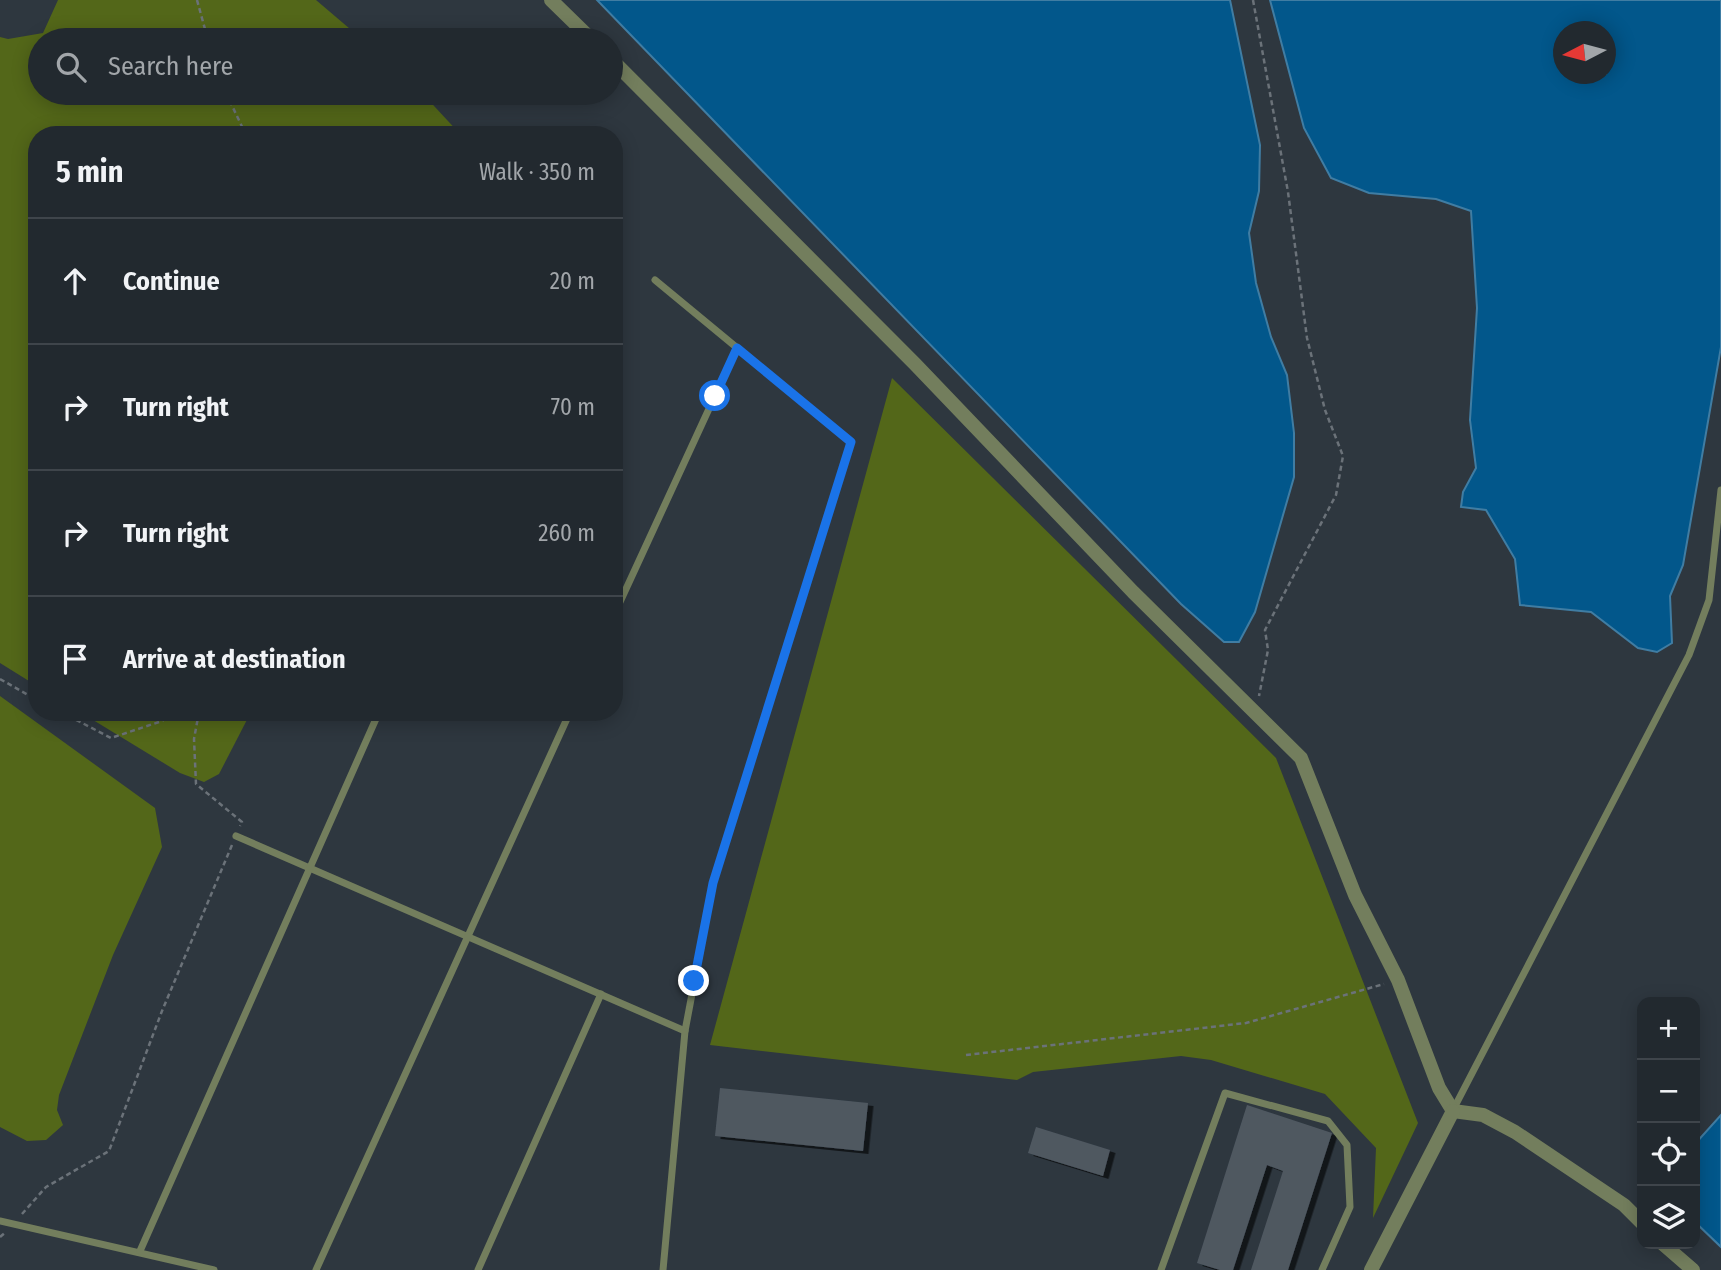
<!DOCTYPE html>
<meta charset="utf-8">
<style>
:root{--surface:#22292f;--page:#2e353b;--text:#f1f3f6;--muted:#a2a6aa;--line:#3f454b}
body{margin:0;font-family:"Fira Sans Condensed",sans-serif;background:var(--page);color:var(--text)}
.controls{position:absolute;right:21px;bottom:21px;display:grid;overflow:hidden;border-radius:14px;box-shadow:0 4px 18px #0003}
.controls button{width:63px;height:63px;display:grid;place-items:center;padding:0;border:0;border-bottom:2px solid var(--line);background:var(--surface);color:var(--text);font:35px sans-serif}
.compass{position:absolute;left:1553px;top:21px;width:63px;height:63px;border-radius:50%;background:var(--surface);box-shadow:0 4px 18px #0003;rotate:264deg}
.stop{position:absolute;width:21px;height:21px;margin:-16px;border:5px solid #1a73e8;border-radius:50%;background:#fff}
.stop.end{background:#1a73e8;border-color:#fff;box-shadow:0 2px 7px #0008}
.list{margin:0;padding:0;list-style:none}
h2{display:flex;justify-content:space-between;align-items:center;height:91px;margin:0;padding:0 28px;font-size:30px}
h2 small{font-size:23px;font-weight:400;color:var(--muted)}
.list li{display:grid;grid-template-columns:46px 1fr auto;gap:21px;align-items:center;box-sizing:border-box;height:126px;padding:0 28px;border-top:2px solid var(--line)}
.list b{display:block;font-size:26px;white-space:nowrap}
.list em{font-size:23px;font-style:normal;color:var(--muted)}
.icon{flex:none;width:38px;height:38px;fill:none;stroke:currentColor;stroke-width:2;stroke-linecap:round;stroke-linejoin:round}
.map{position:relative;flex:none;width:1721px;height:1270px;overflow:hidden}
.search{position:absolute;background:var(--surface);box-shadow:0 4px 18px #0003;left:28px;top:28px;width:595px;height:77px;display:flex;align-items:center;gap:18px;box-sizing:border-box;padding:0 24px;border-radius:38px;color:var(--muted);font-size:26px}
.panel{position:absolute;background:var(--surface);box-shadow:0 4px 18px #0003;left:28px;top:126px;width:595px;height:595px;border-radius:28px}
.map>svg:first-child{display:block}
</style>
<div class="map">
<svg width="1721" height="1270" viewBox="0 0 1721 1270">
<defs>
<filter id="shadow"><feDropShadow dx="5.5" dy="3" stdDeviation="0" flood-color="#0009"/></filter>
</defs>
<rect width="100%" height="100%" fill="#2e373f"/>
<g fill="#536719">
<path d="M 58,0 L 316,0 L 363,40 L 40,40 L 40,93 L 422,93 L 461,135 L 37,135 L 37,686 L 0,663 L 0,37 L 8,39 L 43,33 Z"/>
<path d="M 892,378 L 1276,758 L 1418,1123 L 1373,1218 L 1376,1148 L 1325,1094 L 1211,1060 L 1181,1056 L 1033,1072 L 1017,1080 L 710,1045 Z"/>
<path d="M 0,696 L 155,808 L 162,847 L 113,955 L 59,1095 L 57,1110 L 63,1125 L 46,1140 L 27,1141 L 0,1127 Z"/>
<path d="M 80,712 L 251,712 L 219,774 L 204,782 L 180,773 Z"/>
</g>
<g fill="#02578b" stroke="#407da3" stroke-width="2" fill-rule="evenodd">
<path d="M 597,0 L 1230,0 L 1260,145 L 1259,191 L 1249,233 L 1256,283 L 1271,337 L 1287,375 L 1294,433 L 1294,477 L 1255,612 L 1239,642 L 1224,642 L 1181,604 Z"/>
<path d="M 1270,0 L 1721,0 L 1721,347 L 1683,565 L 1670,596 L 1672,643 L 1657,652 L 1638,648 L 1591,612 L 1520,605 L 1515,559 L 1486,510 L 1461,507 L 1463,492 L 1476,468 L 1470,420 L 1477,308 L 1471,211 L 1436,199 L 1369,193 L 1331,178 L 1304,128 ZM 1564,32 L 1606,32 L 1606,74 L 1564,74 Z"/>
<path d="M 1721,1115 L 1721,1247 L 1695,1222 L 1695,1144 Z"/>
</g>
<g fill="#4f5861" filter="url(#shadow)">
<path d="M 720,1088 L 868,1103 L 863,1151 L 715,1136 Z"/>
<path d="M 1247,1105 L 1332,1133 L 1288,1270 L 1251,1270 L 1283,1171 L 1267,1165 L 1233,1270 L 1220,1270 L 1197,1263 Z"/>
<path d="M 1036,1127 L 1110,1150 L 1103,1176 L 1028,1153 Z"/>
</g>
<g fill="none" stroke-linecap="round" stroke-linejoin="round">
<g stroke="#6b7279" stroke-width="2.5" stroke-dasharray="5 3.5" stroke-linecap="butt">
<path d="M 197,0 L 208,40"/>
<path d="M 1253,0 L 1288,192 L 1307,338 L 1325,410 L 1343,456 L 1336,495 L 1265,630 L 1268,650 L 1259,696"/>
<path d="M 226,93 L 246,135"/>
<path d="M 0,679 L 37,700"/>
<path d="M 61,712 L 111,738 L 162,721 L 175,712"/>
<path d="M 199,712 L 194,739 L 196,784 L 242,822 L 240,826"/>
<path d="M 966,1055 L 1246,1023 L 1384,984"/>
<path d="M 22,1214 L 46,1187 L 109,1151 L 162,1011 L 232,845"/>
<path d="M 0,1237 L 6,1232"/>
</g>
<g stroke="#737e5d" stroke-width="7">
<path d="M 655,280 L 851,442 L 713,883 L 685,1031 L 663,1270"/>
<path d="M 614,615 L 737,348"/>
<path d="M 236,836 L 685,1031"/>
<path d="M 1453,1110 L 1689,655 L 1709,600 L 1721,490"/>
<path d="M 0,1221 L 214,1270"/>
<path d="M 140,1251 L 379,712"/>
<path d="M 316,1270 L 570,712"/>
<path d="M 478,1270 L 601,994"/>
<path d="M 1161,1270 L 1225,1093 L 1328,1121 L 1347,1145 L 1350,1207 L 1322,1270"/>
</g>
<g stroke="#737e5d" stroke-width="14">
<path d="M 551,0 L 592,40"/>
<path d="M 611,59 L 915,364 L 1133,592 L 1301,758 L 1355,895 L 1398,980 L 1439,1088 L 1453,1111"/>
<path d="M 1453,1111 L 1483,1115 L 1515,1132 L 1624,1205 L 1642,1223"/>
<path d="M 1663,1244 L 1693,1270"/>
<path d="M 1371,1270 L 1453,1111"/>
</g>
</g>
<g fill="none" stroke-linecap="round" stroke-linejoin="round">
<path stroke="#1a73e8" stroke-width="9" d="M 694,981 L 713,883 L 851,442 L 737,348 L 715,396"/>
</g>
</svg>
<div class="controls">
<button>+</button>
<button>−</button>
<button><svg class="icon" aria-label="locate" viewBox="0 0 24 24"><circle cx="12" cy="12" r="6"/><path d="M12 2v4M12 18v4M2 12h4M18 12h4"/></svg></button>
<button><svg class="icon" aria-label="layers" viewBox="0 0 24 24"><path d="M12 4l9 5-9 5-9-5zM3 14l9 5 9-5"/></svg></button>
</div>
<svg class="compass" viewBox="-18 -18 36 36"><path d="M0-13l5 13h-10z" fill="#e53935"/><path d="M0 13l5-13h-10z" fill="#a2a6aa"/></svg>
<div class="stop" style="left:715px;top:396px"></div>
<div class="stop end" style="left:694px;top:981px"></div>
<div class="search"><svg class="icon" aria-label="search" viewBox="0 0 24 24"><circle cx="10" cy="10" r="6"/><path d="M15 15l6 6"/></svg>Search here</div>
<section class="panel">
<h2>5 min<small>Walk · 350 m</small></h2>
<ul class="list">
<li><svg class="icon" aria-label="ahead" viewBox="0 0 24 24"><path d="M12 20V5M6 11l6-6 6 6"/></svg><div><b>Continue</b></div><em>20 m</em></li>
<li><svg class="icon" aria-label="right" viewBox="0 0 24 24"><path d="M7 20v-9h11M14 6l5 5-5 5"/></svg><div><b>Turn right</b></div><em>70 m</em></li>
<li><svg class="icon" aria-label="right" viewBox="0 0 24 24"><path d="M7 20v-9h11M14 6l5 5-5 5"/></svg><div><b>Turn right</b></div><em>260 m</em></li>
<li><svg class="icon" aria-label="arrive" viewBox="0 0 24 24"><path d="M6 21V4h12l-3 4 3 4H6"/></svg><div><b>Arrive at destination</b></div></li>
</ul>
</section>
</div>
